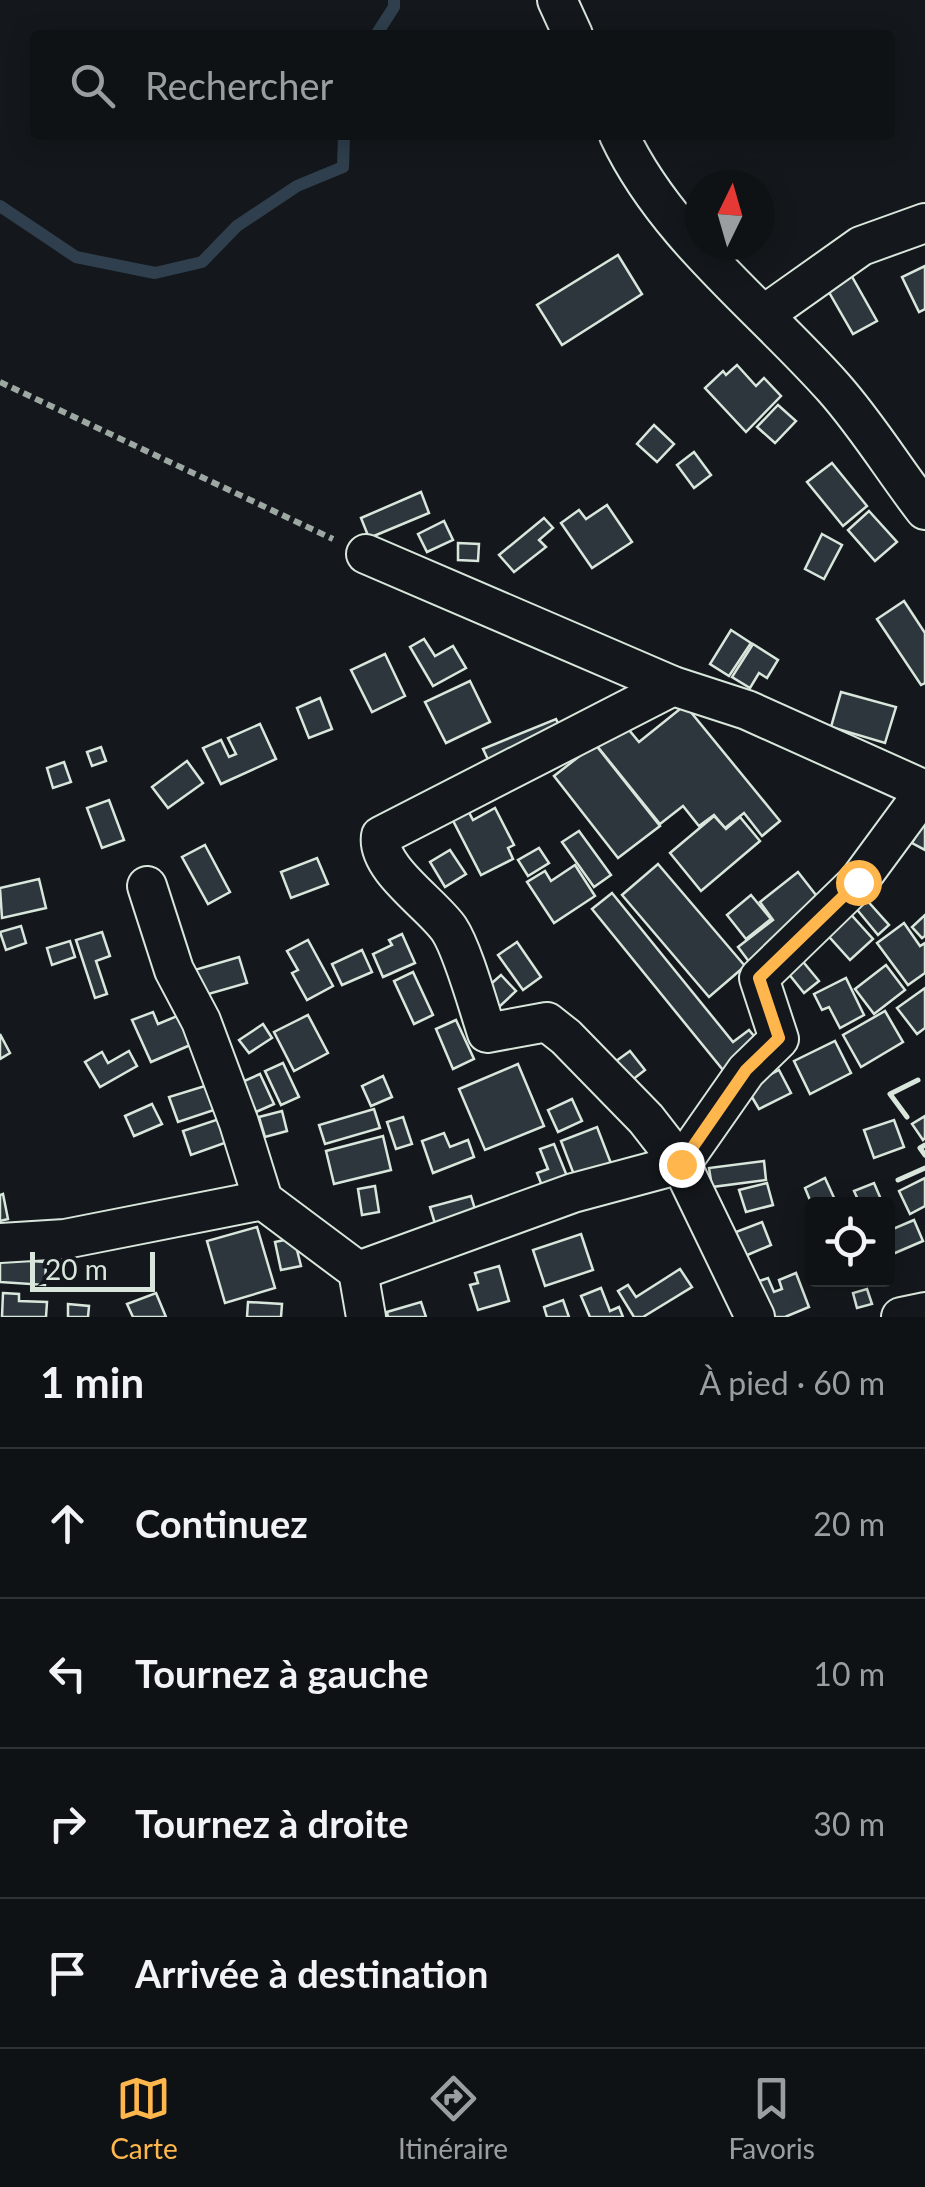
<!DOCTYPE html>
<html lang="fr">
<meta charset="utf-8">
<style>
:root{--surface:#0f1215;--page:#1d2022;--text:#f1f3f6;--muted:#9b9ea0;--line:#2f3234;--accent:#ffb74d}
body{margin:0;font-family:Lato,sans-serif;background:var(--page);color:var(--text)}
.controls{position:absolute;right:30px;bottom:30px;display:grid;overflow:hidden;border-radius:10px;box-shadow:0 5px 25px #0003}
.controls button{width:90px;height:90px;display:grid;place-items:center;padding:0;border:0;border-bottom:2px solid var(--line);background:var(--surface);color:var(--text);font:50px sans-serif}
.compass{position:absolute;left:685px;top:170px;width:90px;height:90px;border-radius:50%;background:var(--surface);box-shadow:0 5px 25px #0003;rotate:5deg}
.scale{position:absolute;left:30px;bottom:25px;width:125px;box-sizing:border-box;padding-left:10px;border:5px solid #d8e6dc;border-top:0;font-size:28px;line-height:35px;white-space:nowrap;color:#d8e6dc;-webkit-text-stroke:8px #14181c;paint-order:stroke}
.stop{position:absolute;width:30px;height:30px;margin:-22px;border:8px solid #ffb74d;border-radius:50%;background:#fff}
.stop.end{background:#ffb74d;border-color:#fff;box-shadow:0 2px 10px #0008}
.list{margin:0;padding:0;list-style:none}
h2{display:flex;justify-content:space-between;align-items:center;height:130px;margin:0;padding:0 40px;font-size:42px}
h2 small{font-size:32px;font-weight:400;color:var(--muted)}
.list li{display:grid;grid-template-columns:65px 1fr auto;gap:30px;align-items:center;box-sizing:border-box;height:150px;padding:0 40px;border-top:2px solid var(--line)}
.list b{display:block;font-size:38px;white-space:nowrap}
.list em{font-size:32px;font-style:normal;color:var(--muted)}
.icon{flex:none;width:55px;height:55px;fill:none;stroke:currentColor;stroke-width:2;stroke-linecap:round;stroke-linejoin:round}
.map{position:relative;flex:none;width:925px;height:1317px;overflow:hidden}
.search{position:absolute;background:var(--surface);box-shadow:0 5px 25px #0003;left:30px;right:30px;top:30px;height:110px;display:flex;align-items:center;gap:25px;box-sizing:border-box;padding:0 35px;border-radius:10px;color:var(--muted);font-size:38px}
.sheet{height:730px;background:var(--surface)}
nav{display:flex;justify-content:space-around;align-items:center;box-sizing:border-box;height:140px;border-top:2px solid var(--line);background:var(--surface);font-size:28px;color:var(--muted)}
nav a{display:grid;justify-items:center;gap:5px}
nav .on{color:var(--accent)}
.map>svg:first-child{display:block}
</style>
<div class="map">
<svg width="925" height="1317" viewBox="0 0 925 1317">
<rect width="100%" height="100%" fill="#14181c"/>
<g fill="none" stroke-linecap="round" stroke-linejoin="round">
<g stroke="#2f3f4d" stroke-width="12">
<path d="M 376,35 L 394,7 L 394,0"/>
<path d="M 0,206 L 76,257 L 155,273 L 202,262 L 237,226 L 297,186 L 343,167 L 344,135"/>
</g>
</g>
<g fill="#2c363c" stroke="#d8e6dc" stroke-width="2.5">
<path d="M 618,255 L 642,294 L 562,345 L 537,305 Z"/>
<path d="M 846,266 L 877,321 L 853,334 L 822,280 Z"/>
<path d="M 925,266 L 925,309 L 919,312 L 902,277 Z"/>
<path d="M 737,365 L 756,386 L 764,378 L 781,396 L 746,432 L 705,388 L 723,371 L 726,375 Z"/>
<path d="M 778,405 L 796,421 L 775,443 L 757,427 Z"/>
<path d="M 654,425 L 674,444 L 657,462 L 637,444 Z"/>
<path d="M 694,452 L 711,475 L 694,488 L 677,465 Z"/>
<path d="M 832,463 L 867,506 L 843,526 L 807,482 Z"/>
<path d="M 421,492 L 429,513 L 369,538 L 361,518 Z"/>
<path d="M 607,505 L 632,542 L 592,568 L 561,523 L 579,510 L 586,519 Z"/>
<path d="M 869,511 L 897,542 L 875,561 L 848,530 Z"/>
<path d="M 544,518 L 553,528 L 539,540 L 546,547 L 514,572 L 499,555 Z"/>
<path d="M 444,521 L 453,540 L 427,552 L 418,534 Z"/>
<path d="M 822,534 L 842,545 L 824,579 L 805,569 Z"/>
<path d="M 458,543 L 479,544 L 478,561 L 458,560 Z"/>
<path d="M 904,601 L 925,633 L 925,683 L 921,685 L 877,619 Z"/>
<path d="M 731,630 L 751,643 L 729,676 L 710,664 Z"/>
<path d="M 424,639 L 435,656 L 453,646 L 466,668 L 433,686 L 410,647 Z"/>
<path d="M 753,644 L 778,660 L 767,678 L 759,673 L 750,688 L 732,677 Z"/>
<path d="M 385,654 L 405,696 L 372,712 L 351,670 Z"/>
<path d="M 470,681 L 490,722 L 446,743 L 425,702 Z"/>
<path d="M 841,692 L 896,707 L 885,743 L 831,727 Z"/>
<path d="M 320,698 L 332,729 L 309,738 L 297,708 Z"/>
<path d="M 685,705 L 780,821 L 762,836 L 744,813 L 725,828 L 714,815 L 699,826 L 683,806 L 660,824 L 597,746 L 624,724 L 639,742 Z"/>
<path d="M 556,719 L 565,738 L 492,768 L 483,749 Z"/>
<path d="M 260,724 L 276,759 L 221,784 L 203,748 L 221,740 L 229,757 L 236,754 L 228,738 Z"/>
<path d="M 595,744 L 660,826 L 618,858 L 554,776 Z"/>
<path d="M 101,747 L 106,761 L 92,766 L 87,752 Z"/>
<path d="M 187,761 L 203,783 L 168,808 L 152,787 Z"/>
<path d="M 64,762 L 71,782 L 53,788 L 47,768 Z"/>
<path d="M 462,799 L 473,820 L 495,808 L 514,845 L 508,848 L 513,859 L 481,875 L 446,807 Z"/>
<path d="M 109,800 L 124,840 L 102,848 L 87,808 Z"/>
<path d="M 714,816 L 726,829 L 740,817 L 760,841 L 701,891 L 670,853 Z"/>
<path d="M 925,820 L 925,850 L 912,843 Z"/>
<path d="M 579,831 L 611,875 L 594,887 L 562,842 Z"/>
<path d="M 205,845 L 230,892 L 208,904 L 182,857 Z"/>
<path d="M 539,848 L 549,863 L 528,876 L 518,860 Z"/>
<path d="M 450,850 L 466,874 L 445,887 L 430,862 Z"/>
<path d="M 317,858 L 328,884 L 291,898 L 281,872 Z"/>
<path d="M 658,864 L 745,966 L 709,997 L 622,895 Z"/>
<path d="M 575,865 L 595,896 L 554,923 L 527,882 L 545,871 L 551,881 Z"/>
<path d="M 798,872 L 823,904 L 750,963 L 738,947 L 773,920 L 760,902 Z"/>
<path d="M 39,879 L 46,908 L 2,918 L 0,888 Z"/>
<path d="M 612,893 L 733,1042 L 749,1030 L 759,1042 L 723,1070 L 592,909 Z"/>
<path d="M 751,895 L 771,919 L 746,939 L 727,915 Z"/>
<path d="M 864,897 L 889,925 L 878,935 L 854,906 Z"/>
<path d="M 846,909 L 873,939 L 850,960 L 823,930 Z"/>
<path d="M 925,915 L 925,936 L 922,938 L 912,927 Z"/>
<path d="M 904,923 L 920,946 L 925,943 L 925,973 L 908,985 L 877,943 Z"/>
<path d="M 21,926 L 26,943 L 6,950 L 0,932 Z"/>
<path d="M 102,932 L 110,956 L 96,961 L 107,994 L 95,998 L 76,940 Z"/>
<path d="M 402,934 L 415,963 L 383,977 L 373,954 L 392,945 L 389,940 Z"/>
<path d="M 308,940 L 333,986 L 307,1000 L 292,973 L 298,970 L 287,951 Z"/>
<path d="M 70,941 L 75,957 L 52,965 L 47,948 Z"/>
<path d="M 517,942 L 541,977 L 523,990 L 498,955 Z"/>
<path d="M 362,950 L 372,972 L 342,985 L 332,964 Z"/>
<path d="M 795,952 L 819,981 L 804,993 L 780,963 Z"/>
<path d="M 239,957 L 247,983 L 198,997 L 191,971 Z"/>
<path d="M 886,965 L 905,990 L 874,1014 L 855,989 Z"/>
<path d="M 413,972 L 433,1015 L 414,1024 L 394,981 Z"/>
<path d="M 501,975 L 516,991 L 498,1008 L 484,990 Z"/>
<path d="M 846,978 L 864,1015 L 840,1028 L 829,1007 L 822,1010 L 814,994 Z"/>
<path d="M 925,988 L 925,1028 L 917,1034 L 897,1008 Z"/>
<path d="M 885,1011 L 903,1042 L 861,1067 L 843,1035 Z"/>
<path d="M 153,1012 L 158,1024 L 182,1014 L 195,1043 L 151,1062 L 132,1020 Z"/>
<path d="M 308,1015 L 328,1053 L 294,1071 L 274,1032 Z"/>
<path d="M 456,1020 L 474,1059 L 453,1069 L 436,1029 Z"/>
<path d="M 263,1024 L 272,1038 L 249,1053 L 239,1040 Z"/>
<path d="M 0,1034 L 10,1053 L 0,1059 Z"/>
<path d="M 835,1041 L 851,1073 L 810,1094 L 794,1061 Z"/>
<path d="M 129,1051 L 137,1066 L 100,1087 L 85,1062 L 102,1052 L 108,1063 Z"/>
<path d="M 630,1051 L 645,1070 L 627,1084 L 612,1064 Z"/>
<path d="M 283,1063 L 299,1097 L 281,1105 L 265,1071 Z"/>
<path d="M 518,1064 L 544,1126 L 485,1150 L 459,1089 Z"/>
<path d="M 779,1070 L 791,1093 L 759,1109 L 746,1087 Z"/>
<path d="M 260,1074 L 274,1104 L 256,1112 L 242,1082 Z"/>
<path d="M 383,1076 L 392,1097 L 371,1106 L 362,1086 Z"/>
<path d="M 208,1085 L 217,1109 L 178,1122 L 169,1097 Z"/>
<path d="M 572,1099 L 582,1121 L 558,1132 L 548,1110 Z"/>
<path d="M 152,1104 L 162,1124 L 134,1136 L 125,1116 Z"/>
<path d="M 374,1109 L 380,1128 L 325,1144 L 319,1125 Z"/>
<path d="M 282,1111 L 287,1131 L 265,1137 L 259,1117 Z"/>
<path d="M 925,1116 L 925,1138 L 923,1140 L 912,1124 Z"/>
<path d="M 225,1117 L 233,1140 L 191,1155 L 183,1131 Z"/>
<path d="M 403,1117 L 412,1144 L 396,1149 L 387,1122 Z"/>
<path d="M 894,1120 L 904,1147 L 874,1158 L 864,1130 Z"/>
<path d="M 597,1127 L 612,1166 L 576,1180 L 561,1141 Z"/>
<path d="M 444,1133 L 450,1147 L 468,1140 L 474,1157 L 433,1173 L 422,1141 Z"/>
<path d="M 383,1136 L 391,1170 L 334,1184 L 326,1151 Z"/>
<path d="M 554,1144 L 571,1186 L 546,1196 L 537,1173 L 548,1169 L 540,1149 Z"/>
<path d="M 764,1161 L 766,1180 L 712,1187 L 709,1168 Z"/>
<path d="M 825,1178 L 836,1202 L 812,1205 L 805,1188 Z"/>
<path d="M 925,1178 L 925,1206 L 910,1214 L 899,1191 Z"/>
<path d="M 767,1183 L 773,1205 L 746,1212 L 739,1190 Z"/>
<path d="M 874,1183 L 883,1204 L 860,1204 L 854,1191 Z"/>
<path d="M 375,1186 L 379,1212 L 362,1215 L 358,1189 Z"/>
<path d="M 3,1194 L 8,1219 L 0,1221 L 0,1195 Z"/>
<path d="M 471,1196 L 477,1216 L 436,1227 L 430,1207 Z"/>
<path d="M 914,1220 L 923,1241 L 888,1256 L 888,1231 Z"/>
<path d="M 762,1222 L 771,1245 L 745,1256 L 736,1232 Z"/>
<path d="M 257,1227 L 275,1288 L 225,1303 L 207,1241 Z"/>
<path d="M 581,1234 L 593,1270 L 545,1286 L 533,1250 Z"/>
<path d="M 294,1238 L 301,1266 L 281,1270 L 275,1242 Z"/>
<path d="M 0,1259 L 46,1262 L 45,1285 L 0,1282 Z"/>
<path d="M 499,1266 L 509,1301 L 478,1310 L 470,1285 L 478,1283 L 475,1273 Z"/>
<path d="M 680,1269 L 692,1287 L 643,1317 L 634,1317 L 618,1291 L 628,1285 L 636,1297 Z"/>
<path d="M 796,1273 L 809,1307 L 785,1317 L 758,1317 L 746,1286 L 768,1278 L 774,1292 L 782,1289 L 779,1280 Z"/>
<path d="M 601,1288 L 610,1311 L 619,1307 L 623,1317 L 590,1317 L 581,1296 Z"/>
<path d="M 867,1289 L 872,1304 L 857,1308 L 853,1293 Z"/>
<path d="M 3,1293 L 19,1294 L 19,1301 L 47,1302 L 46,1317 L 2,1317 Z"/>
<path d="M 156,1293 L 166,1317 L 133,1317 L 127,1304 Z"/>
<path d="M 563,1300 L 569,1317 L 547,1317 L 544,1307 Z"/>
<path d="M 248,1302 L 282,1304 L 281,1317 L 247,1317 Z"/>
<path d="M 421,1302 L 426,1317 L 388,1317 L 387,1312 Z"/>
<path d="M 68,1304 L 89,1306 L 88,1317 L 68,1317 Z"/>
</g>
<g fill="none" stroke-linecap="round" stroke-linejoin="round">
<defs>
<g id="minor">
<path d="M 557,0 L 573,35"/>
<path d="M 619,135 C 666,235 761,306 833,387 C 867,425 894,470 925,510"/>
<path d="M 765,314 L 861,246 L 925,223"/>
<path d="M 366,554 L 673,686 L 747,710 L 925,790"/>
<path d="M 673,686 L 381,836 C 376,868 432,904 449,929 C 463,950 478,1006 487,1033 L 547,1022 L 566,1037 L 646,1119 L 681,1164 L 755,1317"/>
<path d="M 147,886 L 174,970 L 201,1021 L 239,1123 L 263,1200 L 358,1271 L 366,1317"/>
<path d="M 0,1243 L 65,1239 L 263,1200"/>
<path d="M 358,1271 L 573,1193 L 681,1164 L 746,1071 L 779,1039 L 759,978 L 858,882 L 925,791"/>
<path d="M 901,1317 L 925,1312"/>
</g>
</defs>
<use href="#minor" stroke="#d8e6dc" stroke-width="42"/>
<path stroke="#9da8a2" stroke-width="6" stroke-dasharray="8 5" stroke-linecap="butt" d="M 0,382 L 333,539"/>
<use href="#minor" stroke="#14181c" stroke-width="38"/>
<g stroke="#d8e6dc" stroke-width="5">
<path d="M 907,1117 L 890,1094 L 918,1080"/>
<path d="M 925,1145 L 920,1148 L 925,1155"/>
<path d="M 898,1180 L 925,1168"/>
</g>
</g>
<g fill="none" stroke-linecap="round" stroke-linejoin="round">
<path stroke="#ffb74d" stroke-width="12" d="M 681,1164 L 746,1070 L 779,1038 L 759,978 L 858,882"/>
</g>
</svg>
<div class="controls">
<button><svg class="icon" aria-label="locate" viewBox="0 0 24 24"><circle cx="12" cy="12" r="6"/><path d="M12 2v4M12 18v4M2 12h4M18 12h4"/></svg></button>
</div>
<svg class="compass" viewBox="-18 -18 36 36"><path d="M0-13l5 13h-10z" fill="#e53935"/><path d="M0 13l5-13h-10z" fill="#9b9ea0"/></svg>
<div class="scale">20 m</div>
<div class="stop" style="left:858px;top:882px"></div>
<div class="stop end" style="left:681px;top:1164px"></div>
<div class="search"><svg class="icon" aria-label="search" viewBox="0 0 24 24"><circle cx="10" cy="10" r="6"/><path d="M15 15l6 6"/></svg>Rechercher</div>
</div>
<section class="sheet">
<h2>1 min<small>À pied · 60 m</small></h2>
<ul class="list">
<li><svg class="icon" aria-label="ahead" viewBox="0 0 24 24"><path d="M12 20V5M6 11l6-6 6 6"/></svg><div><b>Continuez</b></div><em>20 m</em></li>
<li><svg class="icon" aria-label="left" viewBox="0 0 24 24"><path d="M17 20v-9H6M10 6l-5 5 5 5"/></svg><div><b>Tournez à gauche</b></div><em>10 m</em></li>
<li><svg class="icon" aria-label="right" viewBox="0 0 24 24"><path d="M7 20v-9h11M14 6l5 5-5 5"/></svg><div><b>Tournez à droite</b></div><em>30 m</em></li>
<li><svg class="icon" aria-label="arrive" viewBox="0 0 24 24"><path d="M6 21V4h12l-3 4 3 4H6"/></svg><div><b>Arrivée à destination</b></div></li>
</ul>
</section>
<nav>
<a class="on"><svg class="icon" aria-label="map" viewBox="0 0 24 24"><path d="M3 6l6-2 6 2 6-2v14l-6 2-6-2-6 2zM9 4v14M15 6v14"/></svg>Carte</a>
<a><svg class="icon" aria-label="directions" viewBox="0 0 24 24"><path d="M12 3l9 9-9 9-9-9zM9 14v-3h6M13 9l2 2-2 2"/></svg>Itinéraire</a>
<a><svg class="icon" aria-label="saved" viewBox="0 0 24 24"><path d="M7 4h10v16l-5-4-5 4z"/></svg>Favoris</a>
</nav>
